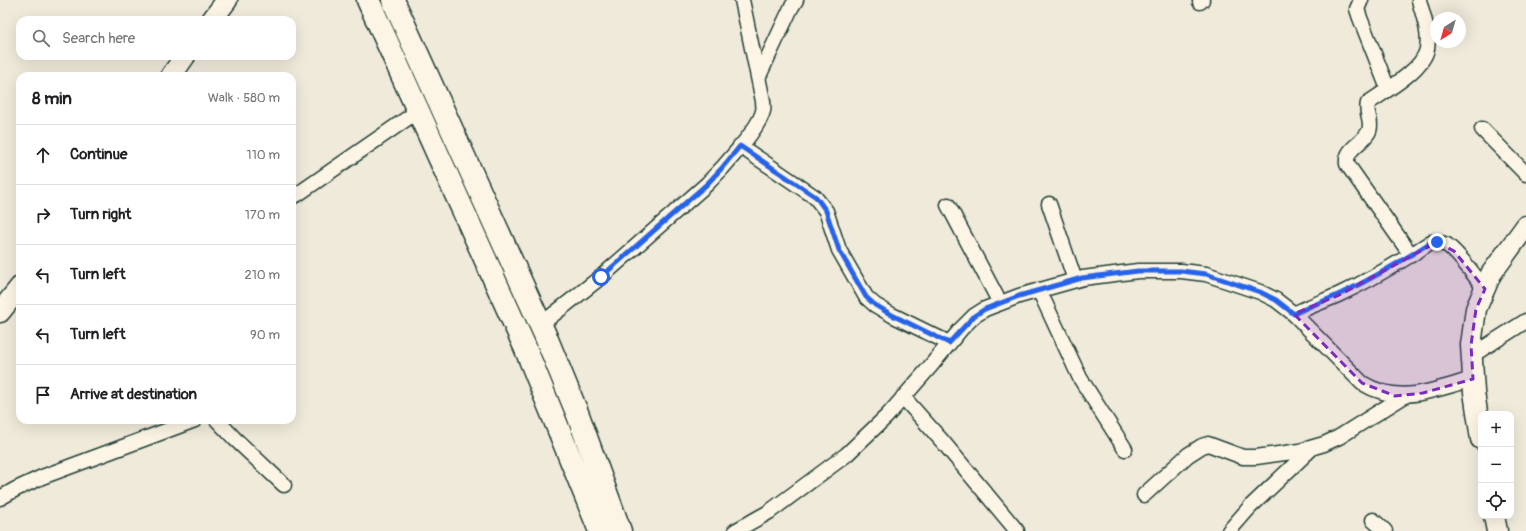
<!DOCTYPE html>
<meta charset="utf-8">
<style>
:root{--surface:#fff;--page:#f2f2f2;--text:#202124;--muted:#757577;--line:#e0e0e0}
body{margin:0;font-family:Pangolin,sans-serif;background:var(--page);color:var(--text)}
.controls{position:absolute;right:12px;bottom:12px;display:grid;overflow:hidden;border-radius:8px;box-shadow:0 4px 16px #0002}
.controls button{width:36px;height:36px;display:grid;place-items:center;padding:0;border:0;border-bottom:1px solid var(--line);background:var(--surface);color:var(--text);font:20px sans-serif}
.compass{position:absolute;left:1430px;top:12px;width:36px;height:36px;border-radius:50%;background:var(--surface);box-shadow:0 4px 16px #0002;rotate:217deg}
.stop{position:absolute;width:12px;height:12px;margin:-9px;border:3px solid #2563eb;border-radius:50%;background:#fff}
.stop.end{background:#2563eb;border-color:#fff;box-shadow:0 1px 4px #0008}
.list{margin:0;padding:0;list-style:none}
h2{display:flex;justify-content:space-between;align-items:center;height:52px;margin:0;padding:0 16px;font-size:17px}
h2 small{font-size:13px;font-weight:400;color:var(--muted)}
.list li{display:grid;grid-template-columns:26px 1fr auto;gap:12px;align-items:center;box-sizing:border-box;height:60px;padding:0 16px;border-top:1px solid var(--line)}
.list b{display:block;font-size:15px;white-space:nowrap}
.list em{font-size:13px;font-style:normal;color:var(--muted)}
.icon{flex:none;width:22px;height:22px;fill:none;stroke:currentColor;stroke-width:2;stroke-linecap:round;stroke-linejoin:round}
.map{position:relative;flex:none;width:1526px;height:531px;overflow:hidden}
.search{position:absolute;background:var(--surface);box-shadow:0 4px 16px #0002;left:16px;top:16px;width:280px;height:44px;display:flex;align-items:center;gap:10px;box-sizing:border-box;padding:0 14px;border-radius:12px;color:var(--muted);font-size:15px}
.panel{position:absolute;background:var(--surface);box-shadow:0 4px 16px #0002;left:16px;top:72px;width:280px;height:352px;border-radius:12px}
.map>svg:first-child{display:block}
</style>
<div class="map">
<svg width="1526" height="531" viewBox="0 0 1526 531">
<rect width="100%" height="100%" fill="#efeada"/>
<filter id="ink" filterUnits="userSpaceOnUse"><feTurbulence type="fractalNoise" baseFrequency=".025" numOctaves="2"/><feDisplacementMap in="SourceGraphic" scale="8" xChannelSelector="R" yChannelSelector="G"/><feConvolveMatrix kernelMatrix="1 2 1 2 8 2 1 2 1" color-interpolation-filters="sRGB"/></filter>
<g filter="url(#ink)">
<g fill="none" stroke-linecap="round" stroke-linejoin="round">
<defs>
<g id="street">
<path d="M 1361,0 L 1357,9 L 1360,18 L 1388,89"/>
<path d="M 1200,2 L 1202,0"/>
<path d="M 759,76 L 791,8 L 796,0"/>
<path d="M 1482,129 L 1526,174"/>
<path d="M 740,146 L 815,197 L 826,211 L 839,250 L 866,297 L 875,305 L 892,315 L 949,343"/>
<path d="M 292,197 L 298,194 L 418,111"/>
<path d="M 1049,204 L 1075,280"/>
<path d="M 948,205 L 1000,303"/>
<path d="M 1411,255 L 1347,164 C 1345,148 1363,144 1369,131 C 1373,121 1365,113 1368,103 C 1385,91 1423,70 1427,49 C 1430,32 1423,16 1419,0"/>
<path d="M 1039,290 L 1080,378 L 1125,449"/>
<path d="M 1294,314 C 1309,306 1325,301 1340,294 C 1372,279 1402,261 1431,242 C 1437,242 1442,243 1447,245 C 1459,253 1475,277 1485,289"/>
<path d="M 540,325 L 601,277 L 707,184 C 721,170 759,129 763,111 C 764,108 763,104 763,101 L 742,0"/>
<path d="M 1471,356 L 1526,321"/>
<path d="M 903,397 L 943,442 L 1017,531"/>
<path d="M 217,420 L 235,439 L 284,485"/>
<path d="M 1144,495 L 1188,455 L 1202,446 L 1208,444 L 1243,457 L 1256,457 L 1300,451 L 1324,444 L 1339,437 L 1406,395"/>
<path d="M 0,498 L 16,489 L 42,477 L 195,420"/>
<path d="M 1373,520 L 1385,531"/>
<path d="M 735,531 L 769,512 L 846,455 L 887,416 L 929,368 L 961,329 L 974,316 L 985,309 L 1019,296 L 1083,278 L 1138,271 L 1181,271 L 1206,274 L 1260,292 L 1276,300 L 1294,314 L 1362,383 C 1400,406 1433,390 1473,379"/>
<path d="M 1229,531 L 1250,507 L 1312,448"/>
</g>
<g id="secondary">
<path d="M 212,20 L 227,0"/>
<path d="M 171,76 L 185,56"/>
<path d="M 0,312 L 20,287"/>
<path d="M 1481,439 L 1474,392 L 1471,345 L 1476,309 L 1491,274 L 1526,226"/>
<path d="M 1494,516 L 1497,531"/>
</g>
<g id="highway">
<path d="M 368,0 L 525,347 L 600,531"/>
<path d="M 393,0 L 546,337 L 578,415 L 620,531"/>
</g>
</defs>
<use href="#street" stroke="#1f3d34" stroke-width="17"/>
<use href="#secondary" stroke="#1f3d34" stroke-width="23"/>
<use href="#highway" stroke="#1f3d34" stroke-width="25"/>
<use href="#street" stroke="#fcf5e5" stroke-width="14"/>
<use href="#secondary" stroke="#fcf5e5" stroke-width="20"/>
<use href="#highway" stroke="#fcf5e5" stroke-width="22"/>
</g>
</g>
<g fill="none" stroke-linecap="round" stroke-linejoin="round" filter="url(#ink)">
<path stroke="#2563eb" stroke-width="5" d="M 601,277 L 707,184 L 721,169 L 740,146 L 816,197 L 826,211 L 839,250 L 866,297 L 875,305 L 892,315 L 949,343 L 974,316 L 985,309 L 1019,296 L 1082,278 L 1138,271 L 1181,271 L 1206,274 L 1260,292 L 1276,300 L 1294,314 C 1309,306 1325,301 1340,294 C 1372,279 1402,261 1431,242 L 1437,242"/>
</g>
<path fill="#7b2cbf" fill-opacity="0.2" stroke="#7b2cbf" stroke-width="3" stroke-dasharray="8 5" stroke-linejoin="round" d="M 1437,242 L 1454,251 L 1485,289 L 1476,309 L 1471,345 L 1473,379 L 1423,393 L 1395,396 L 1362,383 L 1294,314 L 1339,295 Z"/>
</svg>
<div class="controls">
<button>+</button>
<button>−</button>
<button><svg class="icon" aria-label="locate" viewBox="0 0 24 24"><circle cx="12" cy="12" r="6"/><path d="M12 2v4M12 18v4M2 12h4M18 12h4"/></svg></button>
</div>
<svg class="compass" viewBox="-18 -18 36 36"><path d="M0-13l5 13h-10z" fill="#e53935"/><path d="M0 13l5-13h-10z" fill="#757577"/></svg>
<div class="stop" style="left:601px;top:277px"></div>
<div class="stop end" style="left:1437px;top:242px"></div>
<div class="search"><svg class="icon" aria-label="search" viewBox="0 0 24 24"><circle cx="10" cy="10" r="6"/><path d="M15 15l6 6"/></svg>Search here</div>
<section class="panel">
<h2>8 min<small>Walk · 580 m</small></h2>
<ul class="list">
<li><svg class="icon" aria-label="ahead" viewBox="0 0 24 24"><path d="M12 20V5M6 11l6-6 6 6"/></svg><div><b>Continue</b></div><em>110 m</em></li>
<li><svg class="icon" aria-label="right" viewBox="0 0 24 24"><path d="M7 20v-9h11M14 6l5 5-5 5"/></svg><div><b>Turn right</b></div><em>170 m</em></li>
<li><svg class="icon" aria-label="left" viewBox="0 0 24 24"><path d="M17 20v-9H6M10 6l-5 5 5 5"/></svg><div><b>Turn left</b></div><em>210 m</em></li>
<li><svg class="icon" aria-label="left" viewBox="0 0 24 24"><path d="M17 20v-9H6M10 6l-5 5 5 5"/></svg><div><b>Turn left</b></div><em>90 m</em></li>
<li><svg class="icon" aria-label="arrive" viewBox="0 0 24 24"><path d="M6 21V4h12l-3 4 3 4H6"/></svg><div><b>Arrive at destination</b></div></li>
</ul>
</section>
</div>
